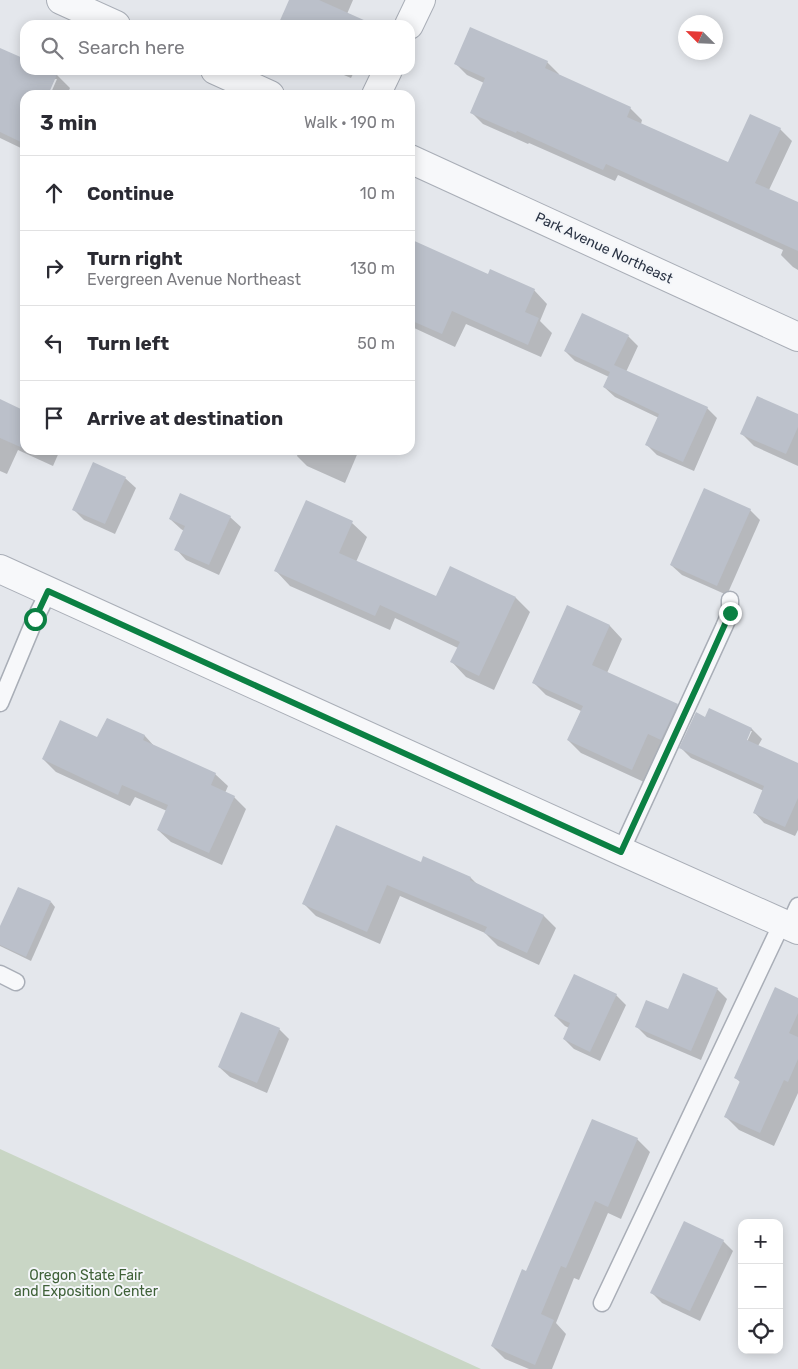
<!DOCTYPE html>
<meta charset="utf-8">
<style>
:root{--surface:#fff;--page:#f7f7f7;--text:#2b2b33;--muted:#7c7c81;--line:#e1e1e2}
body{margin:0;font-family:Rubik,sans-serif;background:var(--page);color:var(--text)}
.controls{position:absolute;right:15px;bottom:15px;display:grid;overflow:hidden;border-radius:10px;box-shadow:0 2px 12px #0003}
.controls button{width:45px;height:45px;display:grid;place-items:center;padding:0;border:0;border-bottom:1px solid var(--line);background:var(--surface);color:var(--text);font:25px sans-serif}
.compass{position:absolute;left:678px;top:15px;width:45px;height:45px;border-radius:50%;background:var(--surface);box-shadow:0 2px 12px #0003;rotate:294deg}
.stop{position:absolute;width:15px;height:15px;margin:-11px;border:4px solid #0b8043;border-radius:50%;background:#fff}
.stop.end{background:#0b8043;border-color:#fff;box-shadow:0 1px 5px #0008}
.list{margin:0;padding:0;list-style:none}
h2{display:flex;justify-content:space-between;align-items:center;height:65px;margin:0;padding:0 20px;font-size:21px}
h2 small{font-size:16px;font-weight:400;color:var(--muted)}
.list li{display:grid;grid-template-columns:32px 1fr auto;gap:15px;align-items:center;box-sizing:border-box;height:75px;padding:0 20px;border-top:1px solid var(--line)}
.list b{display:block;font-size:19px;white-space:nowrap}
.list p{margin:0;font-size:16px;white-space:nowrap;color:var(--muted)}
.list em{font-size:16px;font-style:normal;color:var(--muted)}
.icon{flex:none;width:28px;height:28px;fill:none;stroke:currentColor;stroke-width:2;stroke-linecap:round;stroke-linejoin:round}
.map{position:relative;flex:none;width:798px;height:1369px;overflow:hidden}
.search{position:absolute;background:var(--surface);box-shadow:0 2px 12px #0003;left:20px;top:20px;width:395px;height:55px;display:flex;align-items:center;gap:12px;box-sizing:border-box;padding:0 18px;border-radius:15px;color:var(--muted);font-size:19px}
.panel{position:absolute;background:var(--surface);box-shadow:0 2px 12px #0003;left:20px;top:90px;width:395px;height:365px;border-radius:15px}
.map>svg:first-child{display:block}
</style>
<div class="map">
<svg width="798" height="1369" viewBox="0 0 798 1369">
<rect width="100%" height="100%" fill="#e4e7ec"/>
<path fill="#c9d6c5" d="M 0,1149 L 481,1369 L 0,1369 Z"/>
<g fill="#0003" fill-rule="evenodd">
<path d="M 290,0 L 353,0 L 347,14 L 363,25 L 279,25 Z"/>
<path d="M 0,49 L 25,60 L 25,70 L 46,70 L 57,75 L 70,88 L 67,95 L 50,95 L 57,79 L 54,79 L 47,95 L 25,95 L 25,150 L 0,138 Z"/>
<path d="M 547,62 L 559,74 L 558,76 L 630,108 L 642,120 L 641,124 L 728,163 L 780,129 L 792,141 L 769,190 L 798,204 L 798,270 L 793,267 L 781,255 L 783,250 L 618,175 L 615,181 L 529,143 L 528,144 L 483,124 L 471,112 L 484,83 L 467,75 L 455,63 Z"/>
<path d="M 332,70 L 355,70 L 351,78 Z"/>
<path d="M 410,241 L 489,276 L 534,290 L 547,304 L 540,321 L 552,333 L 541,357 L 466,324 L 455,347 L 412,327 L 410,326 Z"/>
<path d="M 628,336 L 638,346 L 626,372 L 707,408 L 717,418 L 694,471 L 657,455 L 647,445 L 659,418 L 615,397 L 604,387 L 609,377 L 575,361 L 565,351 Z"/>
<path d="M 0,401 L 25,412 L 25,450 L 60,450 L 53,466 L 18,450 L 7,474 L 0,471 Z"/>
<path d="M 798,415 L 798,466 L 754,446 L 742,434 Z"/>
<path d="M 299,450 L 359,450 L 345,483 L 307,466 L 297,456 Z"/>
<path d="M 125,478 L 136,488 L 115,534 L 84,520 L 74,510 Z"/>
<path d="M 306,502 L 352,523 L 367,537 L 356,562 L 436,598 L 516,598 L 530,612 L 494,690 L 466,677 L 452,662 L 458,648 L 395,618 L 390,630 L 290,586 L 276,571 Z"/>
<path d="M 750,510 L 760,520 L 727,595 L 682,575 L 671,565 Z"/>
<path d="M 230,517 L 241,527 L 219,575 L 186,560 L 176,549 L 184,531 L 181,529 L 170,519 Z"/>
<path d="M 568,607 L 610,626 L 622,639 L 607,673 L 677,705 L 689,718 L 644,782 L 581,753 L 568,740 L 581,711 L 546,695 L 533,682 Z"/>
<path d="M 706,718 L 752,729 L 762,739 L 758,746 L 798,764 L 798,830 L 795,836 L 764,823 L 754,812 L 764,791 L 691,758 L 681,748 ZM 749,731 L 752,731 L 745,746 L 743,745 Z"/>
<path d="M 107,719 L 145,736 L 155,747 L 215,774 L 228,786 L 225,793 L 234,797 L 246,809 L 222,865 L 171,842 L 158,830 L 167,811 L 135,797 L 130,806 L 56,772 L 43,759 L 98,739 Z"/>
<path d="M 422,863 L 471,878 L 478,885 L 544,916 L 556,928 L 539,965 L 498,946 L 485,933 L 400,896 L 380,944 L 316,916 L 303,903 Z"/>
<path d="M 51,902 L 55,907 L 31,961 L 0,946 L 0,928 Z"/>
<path d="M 717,989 L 727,999 L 701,1060 L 647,1037 L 637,1027 Z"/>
<path d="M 616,995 L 626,1005 L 600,1061 L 574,1049 L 564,1039 L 569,1028 L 565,1026 L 555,1016 Z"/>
<path d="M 798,999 L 798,1093 L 774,1146 L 739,1130 L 726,1117 L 741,1083 L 736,1078 Z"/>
<path d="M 279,1029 L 289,1039 L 267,1093 L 230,1077 L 219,1067 Z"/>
<path d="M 637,1139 L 650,1152 L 621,1219 L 608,1213 L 579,1280 L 574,1278 L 556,1323 L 566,1334 L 552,1369 L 529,1369 L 505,1359 L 492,1346 L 527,1273 Z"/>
<path d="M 723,1241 L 733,1251 L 700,1321 L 662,1303 L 652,1293 Z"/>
</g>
<g fill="#bbc0ca">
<path d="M 289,0 L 319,0 L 375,25 L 278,25 Z"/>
<path d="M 470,27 L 548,61 L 545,68 L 631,107 L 627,117 L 728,162 L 750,114 L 781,128 L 755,183 L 798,202 L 798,251 L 606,164 L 603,170 L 517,131 L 516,133 L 470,113 L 485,78 L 454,64 Z"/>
<path d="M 0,48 L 25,59 L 25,70 L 59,70 L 48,95 L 25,95 L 25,144 L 0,132 Z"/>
<path d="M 410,239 L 488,274 L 490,269 L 535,289 L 525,312 L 539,318 L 528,345 L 452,311 L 442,334 L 410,320 Z"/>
<path d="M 582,313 L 629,335 L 614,365 L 708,407 L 683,462 L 645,445 L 659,414 L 603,387 L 610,372 L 564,351 Z"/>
<path d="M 757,396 L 798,414 L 798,427 L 786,454 L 740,434 Z"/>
<path d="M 0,399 L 25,411 L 25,449 L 0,438 Z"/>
<path d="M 93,462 L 126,477 L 105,524 L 72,510 Z"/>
<path d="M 704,488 L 751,509 L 717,586 L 670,565 Z"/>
<path d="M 180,493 L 231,516 L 209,565 L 174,550 L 185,526 L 169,519 Z"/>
<path d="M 306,500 L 353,521 L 339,553 L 436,596 L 450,566 L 516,597 L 479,676 L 450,662 L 460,642 L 380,605 L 375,616 L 274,571 Z"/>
<path d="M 567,605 L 610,625 L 592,665 L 678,704 L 661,740 L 648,734 L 632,770 L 567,740 L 583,706 L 532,683 Z"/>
<path d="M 709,708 L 752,728 L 747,740 L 798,763 L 798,798 L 785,827 L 753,813 L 764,786 L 679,748 L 696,712 L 705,717 Z"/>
<path d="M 107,718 L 145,735 L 143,740 L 216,773 L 211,785 L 235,796 L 209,853 L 157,830 L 168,805 L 122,785 L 118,795 L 42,759 L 60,720 L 97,737 Z"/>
<path d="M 336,825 L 421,862 L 423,856 L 471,877 L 470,880 L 544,915 L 527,953 L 484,933 L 487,927 L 387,885 L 367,932 L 302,904 Z"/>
<path d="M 18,887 L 51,901 L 26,957 L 0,945 L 0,926 Z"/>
<path d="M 683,973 L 718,988 L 691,1051 L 635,1027 L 646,1000 L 668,1009 Z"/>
<path d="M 574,974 L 617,994 L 590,1052 L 563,1039 L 570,1023 L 554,1016 Z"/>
<path d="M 775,987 L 798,998 L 798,1013 L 789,1033 L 798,1037 L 798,1059 L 788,1082 L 784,1080 L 760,1133 L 724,1117 L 740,1081 L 734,1078 Z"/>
<path d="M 241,1012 L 280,1028 L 257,1083 L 218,1067 Z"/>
<path d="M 592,1119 L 638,1138 L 608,1207 L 595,1201 L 566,1268 L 561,1266 L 541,1314 L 554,1320 L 535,1365 L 491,1346 L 522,1269 L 526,1271 Z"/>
<path d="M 684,1221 L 724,1240 L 690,1311 L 650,1293 Z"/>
</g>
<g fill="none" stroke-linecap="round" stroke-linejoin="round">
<defs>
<g id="service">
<path d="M 0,703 L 35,619 L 49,591"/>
<path d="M 621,851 L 724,627 L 730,613 L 730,600"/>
<path d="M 789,926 L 798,906"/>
<path d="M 0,974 L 16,982"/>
<path d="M 602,1303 L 782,923"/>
</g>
<g id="minor">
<path d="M 61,0 L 116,25"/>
<path d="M 409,25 L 421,0"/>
<path d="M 215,70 L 270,95"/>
<path d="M 376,95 L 388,70"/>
<path d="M 410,159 L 798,337"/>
<path d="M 0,569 L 621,851 L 798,930"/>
</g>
</defs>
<use href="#service" stroke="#a9aeb7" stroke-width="19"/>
<use href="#minor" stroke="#a9aeb7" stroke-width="30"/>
<use href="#service" stroke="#f7f8fa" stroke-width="16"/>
<use href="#minor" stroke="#f7f8fa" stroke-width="28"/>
</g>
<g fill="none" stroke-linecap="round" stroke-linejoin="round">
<path stroke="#0b8043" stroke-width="6" d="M 35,619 L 48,591 L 621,852 L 700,680 L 730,613"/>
</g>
<g text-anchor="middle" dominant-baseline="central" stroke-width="4" stroke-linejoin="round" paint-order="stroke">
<g font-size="14" fill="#2b3445" stroke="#f4f6f9">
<text transform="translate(604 248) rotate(25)">Park Avenue Northeast</text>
</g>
<g font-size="14" fill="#3f6138" stroke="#f4f6f9">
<text x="86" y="1275">Oregon State Fair<tspan x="86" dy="16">and Exposition Center</tspan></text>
</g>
</g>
</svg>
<div class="controls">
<button>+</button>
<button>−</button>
<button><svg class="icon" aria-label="locate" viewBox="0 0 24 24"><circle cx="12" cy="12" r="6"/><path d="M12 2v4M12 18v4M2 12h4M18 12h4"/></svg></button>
</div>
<svg class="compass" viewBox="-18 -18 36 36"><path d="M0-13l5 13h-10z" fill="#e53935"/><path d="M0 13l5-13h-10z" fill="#7c7c81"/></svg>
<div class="stop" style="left:35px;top:619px"></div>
<div class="stop end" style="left:730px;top:613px"></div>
<div class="search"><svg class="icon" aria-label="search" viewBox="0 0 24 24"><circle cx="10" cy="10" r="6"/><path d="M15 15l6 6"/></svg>Search here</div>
<section class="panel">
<h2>3 min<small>Walk · 190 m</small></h2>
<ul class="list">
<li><svg class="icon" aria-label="ahead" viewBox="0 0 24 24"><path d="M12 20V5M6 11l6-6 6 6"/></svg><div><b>Continue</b></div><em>10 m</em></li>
<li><svg class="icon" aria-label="right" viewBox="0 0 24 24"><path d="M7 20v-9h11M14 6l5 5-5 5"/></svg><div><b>Turn right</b><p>Evergreen Avenue Northeast</p></div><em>130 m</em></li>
<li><svg class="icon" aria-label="left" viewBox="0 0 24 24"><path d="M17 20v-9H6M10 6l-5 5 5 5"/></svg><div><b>Turn left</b></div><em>50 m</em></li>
<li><svg class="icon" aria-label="arrive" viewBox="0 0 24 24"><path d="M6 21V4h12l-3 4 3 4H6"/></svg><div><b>Arrive at destination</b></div></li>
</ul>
</section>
</div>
